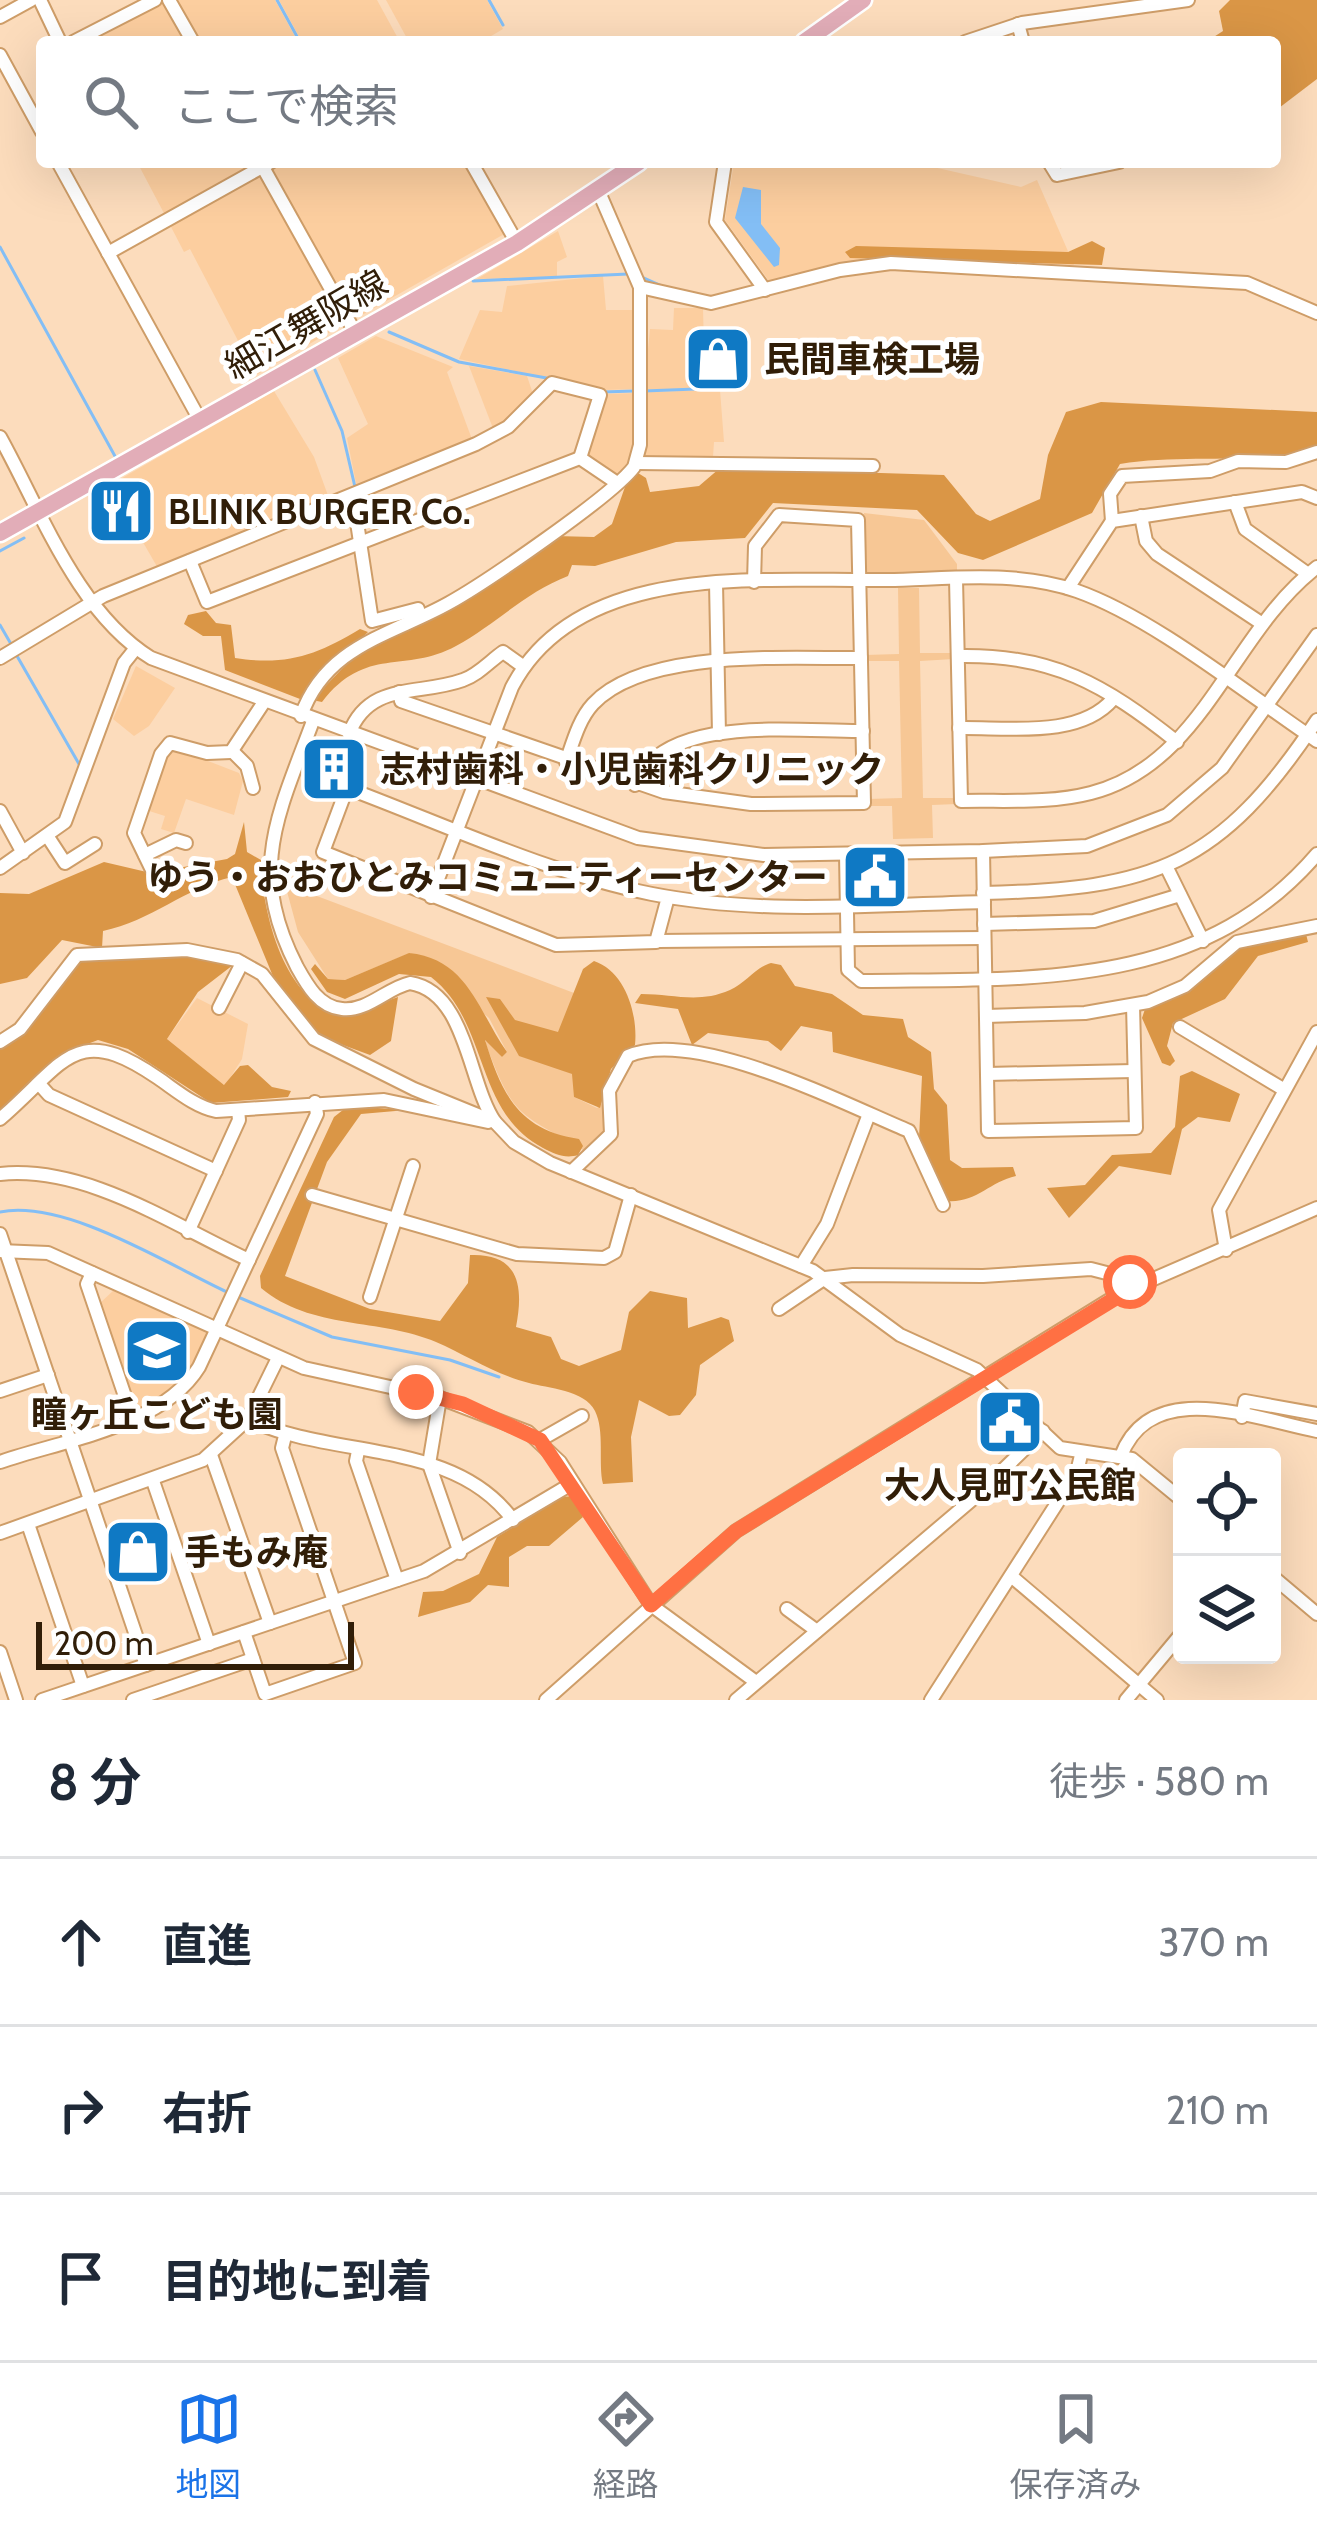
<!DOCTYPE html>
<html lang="ja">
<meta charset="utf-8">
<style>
:root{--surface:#fff;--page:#f2f2f3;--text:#1f2937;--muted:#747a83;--line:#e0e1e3;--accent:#1a73e8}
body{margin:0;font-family:Cabin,"Noto Sans JP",sans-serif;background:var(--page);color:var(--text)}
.controls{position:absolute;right:36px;bottom:36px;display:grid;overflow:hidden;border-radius:12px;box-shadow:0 12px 48px #0002}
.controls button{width:108px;height:108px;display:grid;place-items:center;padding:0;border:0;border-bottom:3px solid var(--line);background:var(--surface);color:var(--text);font:60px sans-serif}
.scale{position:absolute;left:36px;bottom:30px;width:318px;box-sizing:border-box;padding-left:12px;border:6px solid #311e08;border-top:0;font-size:33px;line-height:42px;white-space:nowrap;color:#311e08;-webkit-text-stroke:9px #fff;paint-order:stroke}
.stop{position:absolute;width:36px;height:36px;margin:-27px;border:9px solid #ff7043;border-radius:50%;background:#fff}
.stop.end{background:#ff7043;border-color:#fff;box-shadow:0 3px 12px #0008}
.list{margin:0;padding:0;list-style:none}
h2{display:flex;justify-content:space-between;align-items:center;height:156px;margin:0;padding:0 48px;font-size:51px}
h2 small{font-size:39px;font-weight:400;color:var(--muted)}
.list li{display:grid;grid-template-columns:78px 1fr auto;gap:36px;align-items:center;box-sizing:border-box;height:168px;padding:0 48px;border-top:3px solid var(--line)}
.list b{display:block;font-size:45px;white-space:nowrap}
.list em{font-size:39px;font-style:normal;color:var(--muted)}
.icon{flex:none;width:66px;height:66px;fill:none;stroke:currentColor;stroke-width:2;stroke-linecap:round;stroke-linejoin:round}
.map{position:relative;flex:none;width:1317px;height:1700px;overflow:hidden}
.search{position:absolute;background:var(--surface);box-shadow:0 12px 48px #0002;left:36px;right:36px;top:36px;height:132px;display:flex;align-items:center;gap:30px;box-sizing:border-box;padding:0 42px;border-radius:12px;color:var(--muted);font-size:45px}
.sheet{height:660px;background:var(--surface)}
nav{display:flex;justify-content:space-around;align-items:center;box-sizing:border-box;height:168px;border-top:3px solid var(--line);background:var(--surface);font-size:33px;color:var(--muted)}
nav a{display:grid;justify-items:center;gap:6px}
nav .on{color:var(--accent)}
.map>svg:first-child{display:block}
</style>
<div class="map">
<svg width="1317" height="1700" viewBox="0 0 1317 1700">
<rect width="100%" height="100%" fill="#fcdcbc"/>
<g fill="#fcce9f">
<path d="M 166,0 L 189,42 L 91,42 Z"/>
<path d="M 175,0 L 275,0 L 298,42 L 196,42 Z"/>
<path d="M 279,0 L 377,0 L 400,42 L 302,42 Z"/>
<path d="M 386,0 L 487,0 L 503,29 L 481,42 L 409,42 Z"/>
<path d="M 137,162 L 256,162 L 257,164 L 166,217 Z"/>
<path d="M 278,162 L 466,162 L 506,233 L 353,320 L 268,167 Z"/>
<path d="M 734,162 L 911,162 L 1021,187 L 1037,180 L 1074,265 L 873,256 L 769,281 L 725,220 Z"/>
<path d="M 260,172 L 344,324 L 256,375 L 190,249 L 184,252 L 169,223 Z"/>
<path d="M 558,231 L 567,257 L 557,262 L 557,277 L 477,279 Z"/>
<path d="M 603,276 L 606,310 L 636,310 L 636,389 L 603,390 L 459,359 L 480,310 L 502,312 L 507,286 Z"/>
<path d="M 674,308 L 703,308 L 705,388 L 644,390 L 650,329 L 673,330 Z"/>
<path d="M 376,336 L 453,367 L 447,372 L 473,442 L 357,488 L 347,438 L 368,424 L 338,358 Z"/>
<path d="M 469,366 L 527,376 L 534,397 L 494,431 Z"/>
<path d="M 720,390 L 724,442 L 714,442 L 713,457 L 641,459 L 644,392 Z"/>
<path d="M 274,391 L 314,457 L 330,501 L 159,570 L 110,485 Z"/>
<path d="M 636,393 L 636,445 L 620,477 L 584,455 L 604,394 Z"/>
<path d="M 136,666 L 175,688 L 149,726 L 134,736 L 113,719 Z"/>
<path d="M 172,747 L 239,773 L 243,781 L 234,815 L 186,799 L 174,833 L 161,829 L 165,816 L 146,810 Z"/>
<path d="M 197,998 L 248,1024 L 242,1059 L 225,1086 L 167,1039 Z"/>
<path d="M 115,1289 L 205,1330 L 207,1338 L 195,1365 L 170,1395 L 137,1411 L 98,1305 Z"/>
</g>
<g fill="#f7c795">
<path d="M 864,513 L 924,520 L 957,564 L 957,574 L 867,575 Z"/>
<path d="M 898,588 L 919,588 L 920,653 L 954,653 L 954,659 L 920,661 L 923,798 L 957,798 L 957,804 L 932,805 L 933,838 L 893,839 L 892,806 L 868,806 L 868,799 L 902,798 L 899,661 L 865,661 L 865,655 L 899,654 Z"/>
<path d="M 285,884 L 574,993 L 547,1064 L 575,1075 L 574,1097 L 597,1108 L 604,1102 L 609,1126 L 578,1155 L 583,1150 C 517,1111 514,1119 485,1042 L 489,1040 L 502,1057 L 507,1052 L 489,1018 L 410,953 L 345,980 L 328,979 L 298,932 Z"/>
</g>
<g fill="#da9646">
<path d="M 1230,0 L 1317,0 L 1317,79 L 1275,111 L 1275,42 L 1206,42 L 1223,31 L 1219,11 Z"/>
<path d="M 1092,241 L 1105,248 L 1102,265 L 850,258 L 845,252 L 856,246 L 1068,252 Z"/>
<path d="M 1101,402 L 1317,412 L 1317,448 C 1254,466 1185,453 1120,464 L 1092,513 L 983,560 L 958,553 L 917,510 L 773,503 L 745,538 L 676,542 L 595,566 L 572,565 L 568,576 C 526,592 496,624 456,646 C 405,674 366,645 322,702 L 312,700 L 366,644 L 555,536 L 594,537 L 612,524 L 626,484 L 638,473 L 646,478 L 650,492 L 699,486 L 720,468 L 944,475 L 976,514 L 990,521 L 1040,499 L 1048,455 L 1066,412 Z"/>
<path d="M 206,611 L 216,623 L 231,625 L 235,658 C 287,666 317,655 360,629 L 368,632 L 300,699 L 225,670 L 221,636 L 203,636 L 184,624 L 188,615 Z"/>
<path d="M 244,822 L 247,852 L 261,860 C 262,912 284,1005 345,1016 L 398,997 L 391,1041 L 370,1055 L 316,1035 L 277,986 L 232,877 C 185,888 151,921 103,931 L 102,948 L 62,940 L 27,978 L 0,984 L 0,893 L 29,894 L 104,862 L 151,873 L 227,859 L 235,854 Z"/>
<path d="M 1306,934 L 1308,942 L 1258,956 L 1225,999 L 1173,1023 L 1167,1046 L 1175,1061 L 1170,1066 L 1162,1063 L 1142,1018 L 1145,1009 L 1188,990 L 1239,946 Z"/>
<path d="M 409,953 C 468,959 478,1011 507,1052 L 502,1057 L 485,1040 C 502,1095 519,1130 579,1139 L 583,1146 L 578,1155 C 565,1159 555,1154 543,1148 C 473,1111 490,1023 431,977 L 399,974 L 345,999 L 327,992 L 311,969 L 315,964 L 328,979 L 345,980 Z"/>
<path d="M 186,954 L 233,965 L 198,992 L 167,1039 L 224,1085 L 240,1066 L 248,1065 L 272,1087 L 291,1091 L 288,1097 L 211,1103 L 128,1049 L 98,1040 L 69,1051 L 0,1110 L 0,1046 L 79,959 Z"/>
<path d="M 594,961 C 626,972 638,1015 635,1045 L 611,1069 L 600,1108 L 574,1097 L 572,1074 L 519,1056 L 486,997 L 500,999 L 515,1020 L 558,1032 L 583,969 Z"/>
<path d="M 771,963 L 781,965 L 795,986 L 832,994 L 863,1015 L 903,1019 L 908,1037 L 931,1052 L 934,1089 L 947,1105 L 950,1160 L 962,1168 L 1013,1167 L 1016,1176 C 989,1182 977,1203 947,1201 L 919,1138 L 922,1076 L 833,1052 L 832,1032 L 801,1026 L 781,1051 L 768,1041 L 708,1033 L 692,1045 L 678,1009 L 635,1003 L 641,994 C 674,994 698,1004 730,990 C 746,983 756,967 771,963 Z"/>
<path d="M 1192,1071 L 1240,1094 L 1230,1122 L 1198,1117 L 1182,1129 L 1171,1175 L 1119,1166 L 1069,1218 L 1047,1188 L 1085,1185 L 1112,1155 L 1151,1153 L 1175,1127 L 1180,1076 Z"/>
<path d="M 348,1106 L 407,1110 L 361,1114 L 327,1162 L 285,1276 L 370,1309 L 440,1321 L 468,1283 L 470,1255 C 519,1253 524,1286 516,1327 L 551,1337 L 561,1359 L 579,1366 L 621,1350 L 629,1312 L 650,1291 L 687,1298 L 688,1328 L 721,1317 L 729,1320 L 734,1341 L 700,1365 L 696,1395 L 680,1415 L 669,1416 L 639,1400 L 631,1437 L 633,1482 L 603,1484 C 598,1463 605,1431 595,1411 C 585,1390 547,1388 529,1383 C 496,1375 466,1355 436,1342 C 380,1318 311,1330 261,1288 L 260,1276 L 334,1117 Z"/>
<path d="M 573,1496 L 583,1517 L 549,1546 L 527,1546 L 509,1557 L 509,1587 L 488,1585 L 470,1602 L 418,1617 L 423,1592 L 443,1591 L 479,1574 L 497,1537 L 562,1497 Z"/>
</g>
<path fill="#83bef5" d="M 743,187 L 761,190 L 761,224 L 780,248 L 779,265 L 774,267 L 735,218 Z"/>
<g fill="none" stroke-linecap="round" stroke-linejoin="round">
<g stroke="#83bef5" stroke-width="3">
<path d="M 277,0 L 300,42"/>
<path d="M 489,0 L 503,25"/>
<path d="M 0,247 L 116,458"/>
<path d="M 840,264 L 884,258"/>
<path d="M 644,278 L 662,286"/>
<path d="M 1247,278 L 1310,304"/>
<path d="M 473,281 L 628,274"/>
<path d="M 389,332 L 459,362 L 552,379"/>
<path d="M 315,370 L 342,431 L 355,487"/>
<path d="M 644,391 L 696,389"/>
<path d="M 602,392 L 634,391"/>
<path d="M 0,551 L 24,538"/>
<path d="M 0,625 L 11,644"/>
<path d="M 17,656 L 79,764"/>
<path d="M 0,1212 C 65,1199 167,1264 227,1292"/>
<path d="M 238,1297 L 332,1337 L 450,1360 L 499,1377"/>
</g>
<defs>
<g id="minor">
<path d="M 40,0 L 60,42"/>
<path d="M 169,0 L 193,42"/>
<path d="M 0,17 L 31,0"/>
<path d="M 1018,24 L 1023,42"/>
<path d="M 73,42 L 155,0"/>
<path d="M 965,42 L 1022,23 L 1188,0"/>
<path d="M 0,55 L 42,132"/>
<path d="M 58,162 L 201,422"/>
<path d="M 260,162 L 356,334"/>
<path d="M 471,162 L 517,243"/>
<path d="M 725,162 L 716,222 L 765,290"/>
<path d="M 1049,162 L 1057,175 L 1119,162"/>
<path d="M 108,253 L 271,162"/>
<path d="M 640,287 L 711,303 L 840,270 L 891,263 L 1247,283 L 1317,313"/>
<path d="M 0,437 C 41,511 77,612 151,658 L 638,838 L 764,855 L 983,851 L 1087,846 L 1167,815 L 1222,768 L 1317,635"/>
<path d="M 636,463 L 873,466"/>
<path d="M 353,496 L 372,621 L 418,609"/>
<path d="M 1235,502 L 1245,529 L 1308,574"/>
<path d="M 1141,516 L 1146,541 L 1157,554 L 1261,623"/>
<path d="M 1112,521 L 1110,494 L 1122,476 L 1210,471 L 1238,461 L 1286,462 L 1317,452"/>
<path d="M 190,561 L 207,602 L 580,458 L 617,483"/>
<path d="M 956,579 L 961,801 C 1003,800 1049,804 1091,793 C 1204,764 1231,633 1317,567"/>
<path d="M 716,583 L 719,734"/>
<path d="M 1068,588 L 1112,521 L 1302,492 L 1317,498"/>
<path d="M 958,656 C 1052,654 1104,684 1177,742"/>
<path d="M 0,658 L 103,596 L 476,444 L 508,427 L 552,383 L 600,395 L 580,458"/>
<path d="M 399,692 L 401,701 L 664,792 L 751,804 L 864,803 L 858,520 L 779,515 L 755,546 L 754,582"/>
<path d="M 301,716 C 326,645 392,635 449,603 C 485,583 612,496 634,467 L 640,445 L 640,287 L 598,190"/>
<path d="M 313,721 C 278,815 247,870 297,967 C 307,985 319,1007 342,1009 C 367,1012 387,988 410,983 C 467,992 468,1083 495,1122"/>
<path d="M 959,728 C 1006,727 1079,739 1113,699"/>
<path d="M 349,734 C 369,681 419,696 463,680 C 478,675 490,661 503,652 L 524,667"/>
<path d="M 232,751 L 247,766 L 253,788"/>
<path d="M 566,762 C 573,742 579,719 593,704 C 645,648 791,659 861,658"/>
<path d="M 635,785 C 664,713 797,732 863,731"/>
<path d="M 0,811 L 23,853"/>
<path d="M 48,837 L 65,863 L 95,844"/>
<path d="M 983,851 L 988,1131 L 1136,1128 L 1133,1005"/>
<path d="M 846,854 L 848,970 L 861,981 C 1026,978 1199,992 1317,854"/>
<path d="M 145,855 L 176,840 L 186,843"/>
<path d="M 1166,866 L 1203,941"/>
<path d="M 0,868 L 65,822 L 124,663 L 136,648"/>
<path d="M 151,868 L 134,833 L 161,754 L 170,743 L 207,753 L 231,752 L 264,702"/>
<path d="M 983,893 C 1155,889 1220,866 1317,720"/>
<path d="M 431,897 L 512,687 C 579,559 766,582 887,580 C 949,579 1017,570 1077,591 C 1154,618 1248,695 1317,741"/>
<path d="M 668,897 L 656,942 L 556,945 L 323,852 L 347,788 C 446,825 547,873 652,894 C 760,915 874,905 984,902"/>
<path d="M 984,924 L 1094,921 L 1180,895"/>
<path d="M 658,941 L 984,938"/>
<path d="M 219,1008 L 242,963"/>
<path d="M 986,1016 L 1085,1013 L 1148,1002 L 1185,986 L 1237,942 L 1317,926"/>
<path d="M 1180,1027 L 1283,1089"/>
<path d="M 0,1042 L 20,1029 L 77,955 L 187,950 L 237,960 L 262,974 L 314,1039 L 414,1089 L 495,1122 L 514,1142 L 550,1163 L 813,1271 L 900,1335 L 977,1370 L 1060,1448 L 1132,1459 L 1182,1500"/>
<path d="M 987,1074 L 1134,1071"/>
<path d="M 40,1085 L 49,1095 L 216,1171"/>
<path d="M 0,1119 C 66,1062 75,1021 158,1078 C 177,1091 194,1106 216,1111 L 384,1100 L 488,1122"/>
<path d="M 571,1172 L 611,1134 L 609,1091 L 628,1056 C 695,1027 844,1104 909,1131 L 943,1205"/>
<path d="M 0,1174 C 86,1165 173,1225 249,1260"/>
<path d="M 312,1195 L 517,1254 L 604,1258 L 615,1252 L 631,1195"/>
<path d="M 188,1232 L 239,1120 L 238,1110"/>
<path d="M 0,1234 L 146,1665"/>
<path d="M 1226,1250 L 1219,1210 L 1317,1032"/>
<path d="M 0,1251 L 48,1253 L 304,1368 L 440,1398 L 528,1432 L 560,1462 L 651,1605 L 756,1682"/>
<path d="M 801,1266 L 827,1224 L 869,1114"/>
<path d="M 92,1273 L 87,1284 L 132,1417"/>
<path d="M 370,1297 L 413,1166"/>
<path d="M 779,1309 L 825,1278 L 853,1275 L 983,1276 L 1091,1269 L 1122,1277 L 1132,1288"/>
<path d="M 0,1391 L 48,1375"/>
<path d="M 440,1398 L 429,1464 L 460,1553"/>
<path d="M 1242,1417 L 1245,1401 L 1317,1414"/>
<path d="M 248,1419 C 333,1460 453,1438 513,1520"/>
<path d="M 540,1440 L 582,1416"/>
<path d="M 358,1451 L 356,1461 L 397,1580"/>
<path d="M 211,1455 L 270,1623"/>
<path d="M 1121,1456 C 1151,1376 1255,1419 1317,1431"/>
<path d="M 0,1462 C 63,1440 162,1427 199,1367 L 317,1114 L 315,1102"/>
<path d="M 153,1481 L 209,1644"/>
<path d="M 28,1524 L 83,1686"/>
<path d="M 0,1533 L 203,1460 L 248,1419 L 278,1358"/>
<path d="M 1011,1576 L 1157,1700"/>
<path d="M 1272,1576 L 1317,1614"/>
<path d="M 787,1609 L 817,1631"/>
<path d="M 244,1632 L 265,1694 L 355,1663 L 282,1448 L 285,1436"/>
<path d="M 0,1652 L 16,1700"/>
<path d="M 42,1700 L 424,1571 L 573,1483"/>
<path d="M 133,1700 L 253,1659"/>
<path d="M 546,1700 L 736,1531 L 1119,1294 L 1317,1208"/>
<path d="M 736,1700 L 974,1498 L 1043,1431"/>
<path d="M 931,1700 L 1077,1472 L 1081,1455"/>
<path d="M 1126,1700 L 1182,1633"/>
</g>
<g id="major">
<path d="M 804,42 L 863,0"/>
<path d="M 0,533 L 517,243 L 639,162"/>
</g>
</defs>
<use href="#minor" stroke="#ce9d68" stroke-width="16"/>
<use href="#major" stroke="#fff" stroke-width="21"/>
<use href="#minor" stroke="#fff" stroke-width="12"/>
<use href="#major" stroke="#e2adb8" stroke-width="16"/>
</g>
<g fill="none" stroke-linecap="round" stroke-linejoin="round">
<path stroke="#ff7043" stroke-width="15" d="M 416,1392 L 463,1404 L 540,1440 L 651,1605 L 736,1531 L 1132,1288 L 1130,1282"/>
</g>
<defs>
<symbol id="shop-square" viewBox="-11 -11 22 22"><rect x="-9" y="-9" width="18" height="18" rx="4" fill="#0f79c4" stroke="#fff"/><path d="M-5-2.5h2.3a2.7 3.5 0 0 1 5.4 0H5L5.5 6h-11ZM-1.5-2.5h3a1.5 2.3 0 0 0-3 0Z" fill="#fff"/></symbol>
<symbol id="restaurant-square" viewBox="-11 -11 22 22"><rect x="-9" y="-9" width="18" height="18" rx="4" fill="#0f79c4" stroke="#fff"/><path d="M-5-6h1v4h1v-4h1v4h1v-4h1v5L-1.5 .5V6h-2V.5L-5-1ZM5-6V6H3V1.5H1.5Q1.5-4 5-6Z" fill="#fff"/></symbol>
<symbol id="building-square" viewBox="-11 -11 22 22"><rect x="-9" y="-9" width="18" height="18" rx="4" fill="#0f79c4" stroke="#fff"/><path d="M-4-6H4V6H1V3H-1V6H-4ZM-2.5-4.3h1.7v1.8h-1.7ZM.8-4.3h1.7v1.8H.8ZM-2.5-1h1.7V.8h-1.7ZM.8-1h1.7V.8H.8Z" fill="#fff"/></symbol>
<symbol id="civic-square" viewBox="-11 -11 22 22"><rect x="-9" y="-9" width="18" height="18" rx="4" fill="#0f79c4" stroke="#fff"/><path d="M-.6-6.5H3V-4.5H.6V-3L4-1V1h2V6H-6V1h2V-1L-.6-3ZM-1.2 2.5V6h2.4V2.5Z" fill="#fff"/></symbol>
<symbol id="school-square" viewBox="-11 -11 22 22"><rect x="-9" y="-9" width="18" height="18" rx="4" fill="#0f79c4" stroke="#fff"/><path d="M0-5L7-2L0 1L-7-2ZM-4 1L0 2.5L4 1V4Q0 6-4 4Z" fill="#fff"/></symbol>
</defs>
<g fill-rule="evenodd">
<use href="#shop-square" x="680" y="321" width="76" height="76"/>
<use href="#restaurant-square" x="83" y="473" width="76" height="76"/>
<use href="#building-square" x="296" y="731" width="76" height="76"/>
<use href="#civic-square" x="837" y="839" width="76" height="76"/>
<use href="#school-square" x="119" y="1313" width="76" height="76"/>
<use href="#civic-square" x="972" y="1384" width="76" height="76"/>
<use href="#shop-square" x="100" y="1514" width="76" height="76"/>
</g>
<g text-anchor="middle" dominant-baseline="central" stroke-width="10" stroke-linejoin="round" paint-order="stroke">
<g font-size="36" fill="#311e08" stroke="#fff">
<text transform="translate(306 324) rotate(-30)">細江舞阪線</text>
</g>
<g font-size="36" font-weight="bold" fill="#311e08" stroke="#fff" text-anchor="start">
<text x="764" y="359">民間車検工場</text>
<text x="168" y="511">BLINK BURGER Co.</text>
<text x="380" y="769">志村歯科・小児歯科クリニック</text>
<text x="828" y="877" text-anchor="end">ゆう・おおひとみコミュニティーセンター</text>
<text x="157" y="1414" text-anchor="middle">瞳ヶ丘こども園</text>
<text x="1010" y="1485" text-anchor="middle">大人見町公民館</text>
<text x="184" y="1552">手もみ庵</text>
</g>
</g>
</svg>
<div class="controls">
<button><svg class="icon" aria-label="locate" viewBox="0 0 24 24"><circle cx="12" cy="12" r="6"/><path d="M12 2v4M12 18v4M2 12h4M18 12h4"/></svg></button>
<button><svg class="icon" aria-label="layers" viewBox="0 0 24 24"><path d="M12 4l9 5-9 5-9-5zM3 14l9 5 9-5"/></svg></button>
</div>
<div class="scale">200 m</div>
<div class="stop" style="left:1130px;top:1282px"></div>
<div class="stop end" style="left:416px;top:1392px"></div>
<div class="search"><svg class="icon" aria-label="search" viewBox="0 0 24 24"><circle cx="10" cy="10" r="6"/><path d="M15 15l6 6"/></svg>ここで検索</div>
</div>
<section class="sheet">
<h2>8 分<small>徒歩 · 580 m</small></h2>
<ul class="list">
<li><svg class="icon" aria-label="ahead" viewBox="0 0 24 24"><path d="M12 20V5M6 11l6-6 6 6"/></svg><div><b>直進</b></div><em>370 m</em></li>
<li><svg class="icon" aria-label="right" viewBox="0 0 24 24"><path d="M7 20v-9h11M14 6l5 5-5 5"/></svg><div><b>右折</b></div><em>210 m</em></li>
<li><svg class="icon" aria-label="arrive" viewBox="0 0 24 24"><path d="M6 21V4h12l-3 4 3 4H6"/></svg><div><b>目的地に到着</b></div></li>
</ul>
</section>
<nav>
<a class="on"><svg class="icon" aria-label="map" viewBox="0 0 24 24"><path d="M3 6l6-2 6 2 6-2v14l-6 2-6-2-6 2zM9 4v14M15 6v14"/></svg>地図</a>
<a><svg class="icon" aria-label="directions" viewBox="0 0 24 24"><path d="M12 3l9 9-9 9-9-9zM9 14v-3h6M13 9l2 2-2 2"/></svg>経路</a>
<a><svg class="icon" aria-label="saved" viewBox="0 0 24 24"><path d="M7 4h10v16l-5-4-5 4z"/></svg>保存済み</a>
</nav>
